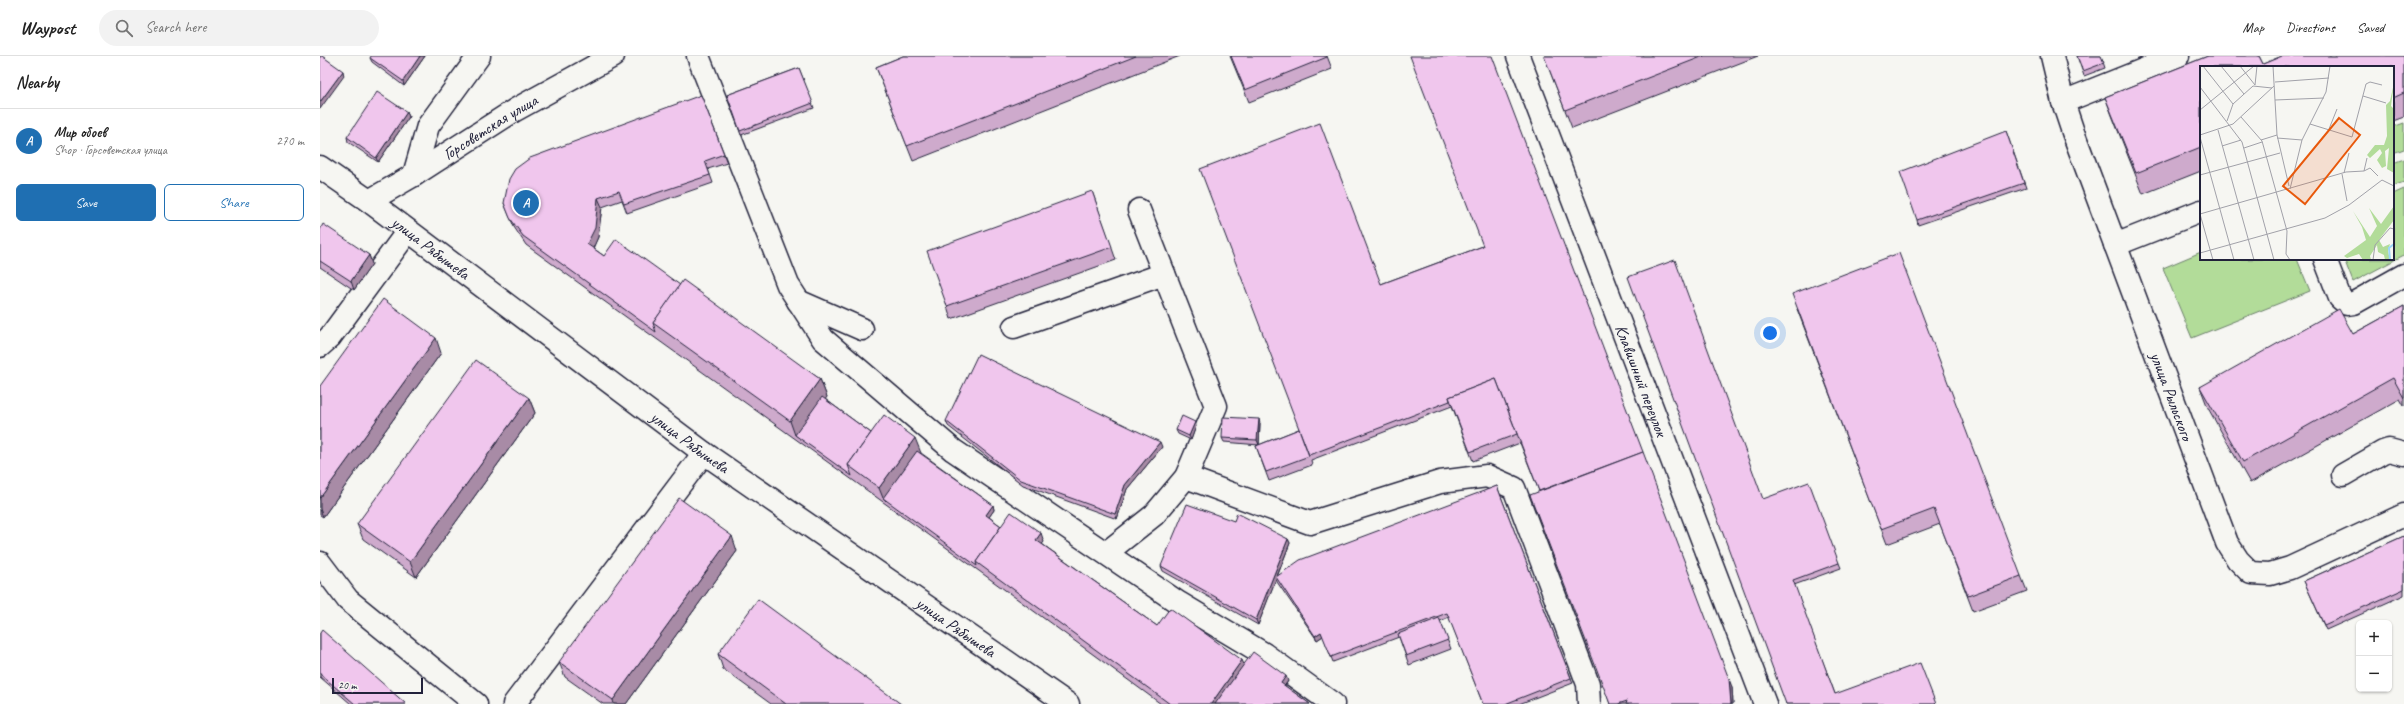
<!DOCTYPE html>
<meta charset="utf-8">
<style>
:root{--surface:#fff;--page:#f2f2f2;--text:#222;--muted:#767676;--line:#e0e0e0;--accent:#1f6fb2}
body{margin:0;font-family:Caveat,sans-serif;background:var(--page);color:var(--text)}
.controls{position:absolute;right:12px;bottom:12px;display:grid;overflow:hidden;border-radius:6px;box-shadow:0 1px 3px #0004}
.controls button{width:36px;height:36px;display:grid;place-items:center;padding:0;border:0;border-bottom:1px solid var(--line);background:var(--surface);color:var(--text);font:20px sans-serif}
.scale{position:absolute;left:12px;bottom:10px;width:91px;box-sizing:border-box;padding-left:4px;border:2px solid #22223b;border-top:0;font-size:11px;line-height:14px;white-space:nowrap;color:#22223b;-webkit-text-stroke:3px #f6f6f2;paint-order:stroke}
.you{position:absolute;left:1450px;top:277px;width:14px;height:14px;margin:-10px;border:3px solid #fff;border-radius:50%;background:#1a73e8;box-shadow:0 0 0 6px #1a73e833}
.badge{display:grid;place-items:center;width:26px;height:26px;border-radius:50%;background:var(--accent);color:#fff;font-size:13px;font-weight:700}
.pin{position:absolute;translate:-50% -50%;border:2px solid #fff;box-shadow:0 1px 4px #0006}
.list{margin:0;padding:0;list-style:none}
h2{display:flex;justify-content:space-between;align-items:center;height:52px;margin:0;padding:0 16px;font-size:17px}
h2 small{font-size:13px;font-weight:400;color:var(--muted)}
.list li{display:grid;grid-template-columns:26px 1fr auto;gap:12px;align-items:center;box-sizing:border-box;height:64px;padding:0 16px;border-top:1px solid var(--line)}
.list b{display:block;font-size:15px;white-space:nowrap}
.list p{margin:0;font-size:13px;white-space:nowrap;color:var(--muted)}
.list em{font-size:13px;font-style:normal;color:var(--muted)}
.actions{display:flex;gap:8px;padding:12px 16px}
.actions a{flex:1;padding:9px 0;border:1px solid var(--accent);border-radius:6px;text-align:center;font-size:14px;color:var(--accent)}
.actions .main{background:var(--accent);color:#fff}
.icon{flex:none;width:22px;height:22px;fill:none;stroke:currentColor;stroke-width:2;stroke-linecap:round;stroke-linejoin:round}
.map{position:relative;flex:none;width:2084px;height:648px;overflow:hidden}
header{display:flex;align-items:center;gap:24px;box-sizing:border-box;height:56px;padding:0 20px;background:var(--surface);border-bottom:1px solid var(--line)}
header strong{font-size:19px}
nav{display:flex;gap:22px;margin-inline-start:auto;font-size:14px}
.search{width:280px;height:36px;background:var(--page);display:flex;align-items:center;gap:10px;box-sizing:border-box;padding:0 14px;border-radius:22px;color:var(--muted);font-size:15px}
main{display:flex}
aside{flex:1;background:var(--surface)}
.map>svg:first-child{display:block}
</style>
<header>
<strong>Waypost</strong>
<div class="search"><svg class="icon" aria-label="search" viewBox="0 0 24 24"><circle cx="10" cy="10" r="6"/><path d="M15 15l6 6"/></svg>Search here</div>
<nav><a>Map</a><a>Directions</a><a>Saved</a></nav>
</header>
<main>
<aside>
<h2>Nearby<small></small></h2>
<ul class="list">
<li><span class="badge">A</span><div><b>Мир обоев</b><p>Shop · Горсоветская улица</p></div><em>270 m</em></li>
</ul>
<div class="actions"><a class="main">Save</a><a>Share</a></div>
</aside>
<div class="map">
<svg width="2084" height="648" viewBox="0 0 2084 648">
<rect width="100%" height="100%" fill="#f6f6f2"/>
<filter id="ink" filterUnits="userSpaceOnUse"><feTurbulence type="fractalNoise" baseFrequency=".025" numOctaves="2"/><feDisplacementMap in="SourceGraphic" scale="8" xChannelSelector="R" yChannelSelector="G"/><feConvolveMatrix kernelMatrix="1 2 1 2 8 2 1 2 1" color-interpolation-filters="sRGB"/></filter>
<g filter="url(#ink)">
<g fill="#b2dc99" stroke="#6a7f6a">
<path d="M 2084,67 L 2084,93 L 2073,97 L 2073,71 Z"/>
<path d="M 2084,103 L 2084,126 L 2073,130 L 2073,107 Z"/>
<path d="M 2084,133 L 2084,199 L 2033,226 L 2024,203 L 2073,203 L 2073,138 Z"/>
<path d="M 1881,196 L 1881,203 L 1977,203 L 1990,235 L 1872,282 L 1843,212 Z"/>
</g>
<g fill="none" stroke-linecap="round" stroke-linejoin="round">
<defs>
<g id="minor">
<path d="M 378,0 L 468,229 L 503,283 L 633,394 L 859,547 L 944,598 L 1013,648"/>
<path id="s1" d="M 1198,0 L 1445,648"/>
<path id="s2" d="M 1732,0 L 1743,46 L 1753,76 L 1907,487 L 1918,504 L 1931,517 L 1950,518 L 1970,512 L 2084,459"/>
<path d="M 1743,46 L 1858,0"/>
<path id="s3" d="M 0,111 L 49,145 L 384,397 L 748,648"/>
<path d="M 94,119 L 108,70 L 159,0"/>
<path id="s4" d="M 49,145 L 94,119 L 195,54 L 293,0"/>
<path d="M 1795,189 L 1881,155"/>
<path d="M 2005,203 L 2020,242 L 2027,248 L 2034,247 L 2084,219"/>
<path d="M 478,245 L 542,273"/>
<path d="M 694,271 L 844,218"/>
<path d="M 0,290 L 10,281 L 88,175"/>
<path d="M 2023,419 L 2063,396 L 2069,394 L 2084,398"/>
<path d="M 866,421 L 990,467 L 1120,426 L 1167,420 L 1194,432 L 1268,628 L 1269,648"/>
<path d="M 786,497 L 834,459 L 866,421 L 896,350 L 819,154"/>
<path d="M 0,507 L 28,544 L 156,648"/>
<path d="M 194,648 L 384,397"/>
</g>
</defs>
<use href="#minor" stroke="#22223b" stroke-width="25"/>
<use href="#minor" stroke="#f6f6f2" stroke-width="22"/>
</g>
<g fill="#ceaacc" stroke="#22223b">
<path d="M 105,0 L 84,30 L 52,6 L 50,2 Z"/>
<path d="M 583,0 L 860,0 L 593,105 L 556,11 Z"/>
<path d="M 910,0 L 1007,0 L 1012,13 L 929,46 Z"/>
<path d="M 1224,0 L 1438,0 L 1252,72 Z"/>
<path d="M 1757,0 L 1781,0 L 1785,12 L 1764,20 Z"/>
<path d="M 1888,0 L 1939,0 L 1943,8 L 1962,0 L 2084,0 L 2084,61 L 2073,65 L 2073,11 L 1881,11 L 1881,115 L 1823,138 L 1793,62 L 1785,41 Z"/>
<path d="M 479,12 L 494,52 L 421,79 L 407,39 Z"/>
<path d="M 381,39 L 407,107 L 388,113 L 393,127 L 307,157 L 302,144 L 282,151 L 278,181 L 273,192 L 284,200 L 360,229 L 500,323 L 507,341 L 505,343 L 551,377 L 601,397 L 673,449 L 674,454 L 669,461 L 681,470 L 724,486 L 722,488 L 837,570 L 924,608 L 968,625 L 965,630 L 990,648 L 841,648 L 659,515 L 206,189 L 194,171 L 184,147 Z"/>
<path d="M 87,56 L 89,61 L 58,106 L 28,86 L 27,81 Z"/>
<path d="M 1686,75 L 1706,132 L 1598,169 L 1597,164 Z"/>
<path d="M 772,135 L 796,204 L 631,263 L 627,250 Z"/>
<path d="M 0,174 L 49,199 L 52,208 L 34,234 L 0,211 Z"/>
<path d="M 1163,190 L 1412,631 L 1413,648 L 1290,648 L 1219,435 L 1200,387 L 1153,405 L 1132,350 L 991,404 L 992,409 L 949,425 L 936,390 L 979,373 L 1061,228 Z"/>
<path d="M 2084,250 L 2084,350 L 2080,343 L 1930,427 L 1888,352 L 1880,331 L 2033,278 Z"/>
<path d="M 1477,253 L 1701,520 L 1707,535 L 1653,555 L 1620,468 L 1567,488 Z"/>
<path d="M 121,297 L 3,461 L 0,459 L 0,330 Z"/>
<path d="M 209,342 L 215,357 L 96,521 L 43,483 L 37,468 Z"/>
<path d="M 626,365 L 842,391 L 807,433 L 797,463 L 703,429 L 628,370 Z"/>
<path d="M 940,368 L 939,389 L 904,386 L 902,382 Z"/>
<path d="M 876,370 L 871,384 L 858,378 L 856,374 Z"/>
<path d="M 1177,430 L 1253,627 L 1199,648 L 1163,648 L 1129,561 L 1120,565 L 1131,593 L 1089,609 L 1079,581 L 1013,606 L 1003,580 L 997,584 L 957,526 L 956,522 L 938,569 L 843,515 L 841,510 L 914,465 L 968,483 L 970,487 L 957,521 Z"/>
<path d="M 1443,443 L 1519,507 L 1521,512 L 1474,529 L 1515,638 L 1616,648 L 1466,648 Z"/>
<path d="M 2084,480 L 2084,539 L 2006,574 L 1984,525 Z"/>
<path d="M 417,495 L 306,648 L 283,648 L 245,621 L 239,606 Z"/>
<path d="M 0,577 L 86,648 L 31,648 L 0,621 Z"/>
<path d="M 398,598 L 581,648 L 451,648 L 403,613 Z"/>
</g>
<g fill="#a88ba6" stroke="#22223b">
<path d="M 100,0 L 105,0 L 84,30 L 83,25 Z"/>
<path d="M 23,15 L 24,20 L 0,53 L 0,46 Z"/>
<path d="M 87,56 L 89,61 L 58,106 L 56,102 Z"/>
<path d="M 278,142 L 282,151 L 278,181 L 271,197 L 267,188 Z"/>
<path d="M 49,199 L 52,208 L 34,234 L 31,225 Z"/>
<path d="M 116,282 L 121,297 L 3,461 L 0,453 L 0,442 Z"/>
<path d="M 500,323 L 507,341 L 478,381 L 475,379 L 470,365 Z"/>
<path d="M 209,342 L 215,357 L 96,521 L 90,506 Z"/>
<path d="M 939,363 L 940,368 L 939,389 L 937,384 Z"/>
<path d="M 875,366 L 876,370 L 871,384 L 869,380 Z"/>
<path d="M 595,382 L 601,397 L 566,445 L 563,442 L 559,432 Z"/>
<path d="M 840,386 L 842,391 L 807,433 L 797,463 L 795,458 L 805,429 Z"/>
<path d="M 673,449 L 674,454 L 667,464 L 666,459 Z"/>
<path d="M 721,477 L 724,486 L 719,492 L 716,484 Z"/>
<path d="M 412,480 L 417,495 L 306,648 L 294,648 L 293,644 Z"/>
<path d="M 968,483 L 970,487 L 938,569 L 936,564 Z"/>
<path d="M 1001,576 L 1003,580 L 997,584 L 995,580 Z"/>
<path d="M 922,604 L 926,613 L 901,648 L 891,648 Z"/>
<path d="M 966,620 L 968,625 L 963,632 L 961,627 Z"/>
<path d="M 1409,623 L 1412,631 L 1413,648 L 1411,648 Z"/>
</g>
<g fill="#f0c6ed" stroke="#22223b">
<path d="M 0,0 L 2,0 L 23,15 L 0,46 Z"/>
<path d="M 51,0 L 100,0 L 83,25 L 50,2 Z"/>
<path d="M 583,0 L 816,0 L 587,90 L 556,11 Z"/>
<path d="M 911,0 L 1007,0 L 1007,1 L 925,34 Z"/>
<path d="M 1090,0 L 1172,0 L 1323,396 L 1219,435 L 1176,323 L 1129,341 L 1130,345 L 989,399 L 880,113 L 1000,67 L 1061,228 L 1163,190 Z"/>
<path d="M 1224,0 L 1384,0 L 1245,54 Z"/>
<path d="M 1757,0 L 1781,0 L 1784,7 L 1763,15 Z"/>
<path d="M 1888,0 L 1939,0 L 1943,8 L 1962,0 L 2084,0 L 2084,37 L 2073,42 L 2073,11 L 1881,11 L 1881,91 L 1816,117 L 1785,41 Z"/>
<path d="M 479,12 L 493,47 L 420,75 L 407,39 Z"/>
<path d="M 57,36 L 87,56 L 56,102 L 27,81 Z"/>
<path d="M 381,39 L 404,98 L 385,105 L 390,119 L 304,148 L 299,135 L 278,142 L 275,172 L 267,188 L 284,200 L 296,183 L 360,229 L 333,267 L 336,276 L 203,180 L 190,162 L 184,147 L 189,123 L 195,113 L 210,102 Z"/>
<path d="M 1686,75 L 1704,127 L 1597,164 L 1580,116 Z"/>
<path d="M 772,135 L 792,191 L 627,250 L 607,195 Z"/>
<path d="M 3,168 L 49,199 L 31,225 L 0,205 L 0,174 Z"/>
<path d="M 1579,197 L 1701,520 L 1648,540 L 1614,453 L 1561,473 L 1472,238 Z"/>
<path d="M 1355,204 L 1443,443 L 1489,426 L 1519,507 L 1473,524 L 1515,638 L 1600,607 L 1616,648 L 1466,648 L 1308,221 Z"/>
<path d="M 363,224 L 500,323 L 470,365 L 333,267 Z"/>
<path d="M 63,243 L 116,282 L 0,442 L 0,330 Z"/>
<path d="M 2084,250 L 2084,342 L 2073,322 L 1923,406 L 1880,331 L 2019,253 L 2033,278 Z"/>
<path d="M 658,298 L 840,386 L 805,429 L 795,458 L 701,424 L 626,365 Z"/>
<path d="M 156,304 L 209,342 L 90,506 L 37,468 Z"/>
<path d="M 1176,323 L 1197,378 L 1150,396 L 1129,341 Z"/>
<path d="M 502,341 L 551,377 L 528,409 L 532,420 L 475,379 Z"/>
<path d="M 564,359 L 595,382 L 559,432 L 528,409 Z"/>
<path d="M 862,360 L 875,366 L 869,380 L 856,374 Z"/>
<path d="M 903,361 L 939,363 L 937,384 L 902,382 Z"/>
<path d="M 979,373 L 989,400 L 946,416 L 936,390 Z"/>
<path d="M 597,395 L 673,449 L 666,459 L 681,470 L 656,506 L 657,510 L 563,442 Z"/>
<path d="M 1323,396 L 1409,623 L 1411,648 L 1306,648 L 1307,645 L 1298,648 L 1290,648 L 1210,439 Z"/>
<path d="M 1177,430 L 1251,622 L 1185,648 L 1163,648 L 1127,557 L 1011,601 L 1001,576 L 995,580 L 956,521 L 980,504 Z"/>
<path d="M 359,442 L 412,480 L 293,644 L 239,606 Z"/>
<path d="M 867,448 L 914,465 L 917,457 L 968,483 L 936,564 L 841,510 Z"/>
<path d="M 691,456 L 721,477 L 716,484 L 837,570 L 850,552 L 922,604 L 891,648 L 850,648 L 656,506 Z"/>
<path d="M 2084,480 L 2084,533 L 2004,569 L 1984,525 Z"/>
<path d="M 438,543 L 581,648 L 466,648 L 398,598 Z"/>
<path d="M 1119,562 L 1128,584 L 1086,600 L 1078,578 Z"/>
<path d="M 2,574 L 86,648 L 35,648 L 0,618 L 0,577 Z"/>
<path d="M 933,596 L 966,620 L 961,627 L 990,648 L 895,648 Z"/>
</g>
</g>
<g text-anchor="middle" dominant-baseline="central" stroke-width="3" stroke-linejoin="round" paint-order="stroke">
<g font-size="17" fill="#22223b" stroke="#f6f6f2">
<text stroke="none"><textPath href="#s4" startOffset="142">Горсоветская улица</textPath></text>
<text stroke="none"><textPath href="#s3" startOffset="137">улица Рябышева</textPath></text>
<text stroke="none"><textPath href="#s1" startOffset="347">Клавишный переулок</textPath></text>
<text stroke="none"><textPath href="#s2" startOffset="361">улица Рыльского</textPath></text>
<text stroke="none"><textPath href="#s3" startOffset="461">улица Рябышева</textPath></text>
<text stroke="none"><textPath href="#s3" startOffset="785">улица Рябышева</textPath></text>
</g>
</g>
<g transform="translate(1880 10)">
<rect width="194" height="194" fill="#f6f6f2"/>
<path d="M 194,17 L 191,40 L 194,43 L 194,107 L 187,103 L 189,82 L 185,85 L 186,100 L 182,102 L 177,94 L 182,87 L 180,83 L 170,92 L 167,89 L 175,79 L 184,79 L 187,70 L 186,39 L 190,35 ZM 194,140 L 194,154 L 179,174 L 183,181 L 190,178 L 188,185 L 190,194 L 185,194 L 184,189 L 178,186 L 177,179 L 170,190 L 171,194 L 163,194 L 159,188 L 147,192 L 144,190 L 166,174 L 162,161 L 153,145 L 170,171 L 177,160 L 169,142 L 181,158 Z" fill="#b2dc99"/>
<path fill="none" stroke="#9bd6fb" stroke-width="2" d="M 190,194 L 189,182 L 194,178"/>
<path fill="none" stroke="#a1a1a9" stroke-width="1" d="M 3,0 L 33,38M 21,0 L 44,28M 40,0 L 55,19M 73,0 L 77,69 L 89,120M 75,16 L 129,12M 55,19 L 57,0M 0,21 L 42,76 L 74,194M 163,30 L 186,37M 75,34 L 124,32M 0,44 L 54,0M 41,51 L 62,75 L 87,165 L 86,188 L 90,194M 27,55 L 33,38 L 53,20 L 72,22M 110,58 L 152,71 L 166,18 L 170,16 L 182,19M 129,63 L 137,43M 18,64 L 54,194M 0,69 L 33,58 L 74,20M 0,71 L 34,194M 77,72 L 102,74M 61,74 L 77,69M 22,80 L 41,74M 44,82 L 62,76M 164,105 L 167,92M 144,107 L 149,87M 142,108 L 147,135M 0,109 L 80,87M 90,123 L 102,74 L 126,26 L 130,0M 0,148 L 146,106 L 164,105 L 170,102 L 178,110M 0,148 L 13,194M 0,187 L 125,152 L 149,139 L 182,114 L 194,120M 173,194 L 175,179 L 190,162 L 194,163"/>
<path fill="#e8590c" fill-opacity="0.15" stroke="#e8590c" stroke-width="2" d="M 139,52 L 160,69 L 105,138 L 83,120 Z"/>
<rect width="194" height="194" fill="none" stroke="#22223b" stroke-width="2"/>
</g>
</svg>
<div class="controls">
<button>+</button>
<button>−</button>
</div>
<div class="scale">20 m</div>
<div class="you"></div>
<div class="pin badge" style="left:206px;top:147px">A</div>
</div>
</main>
